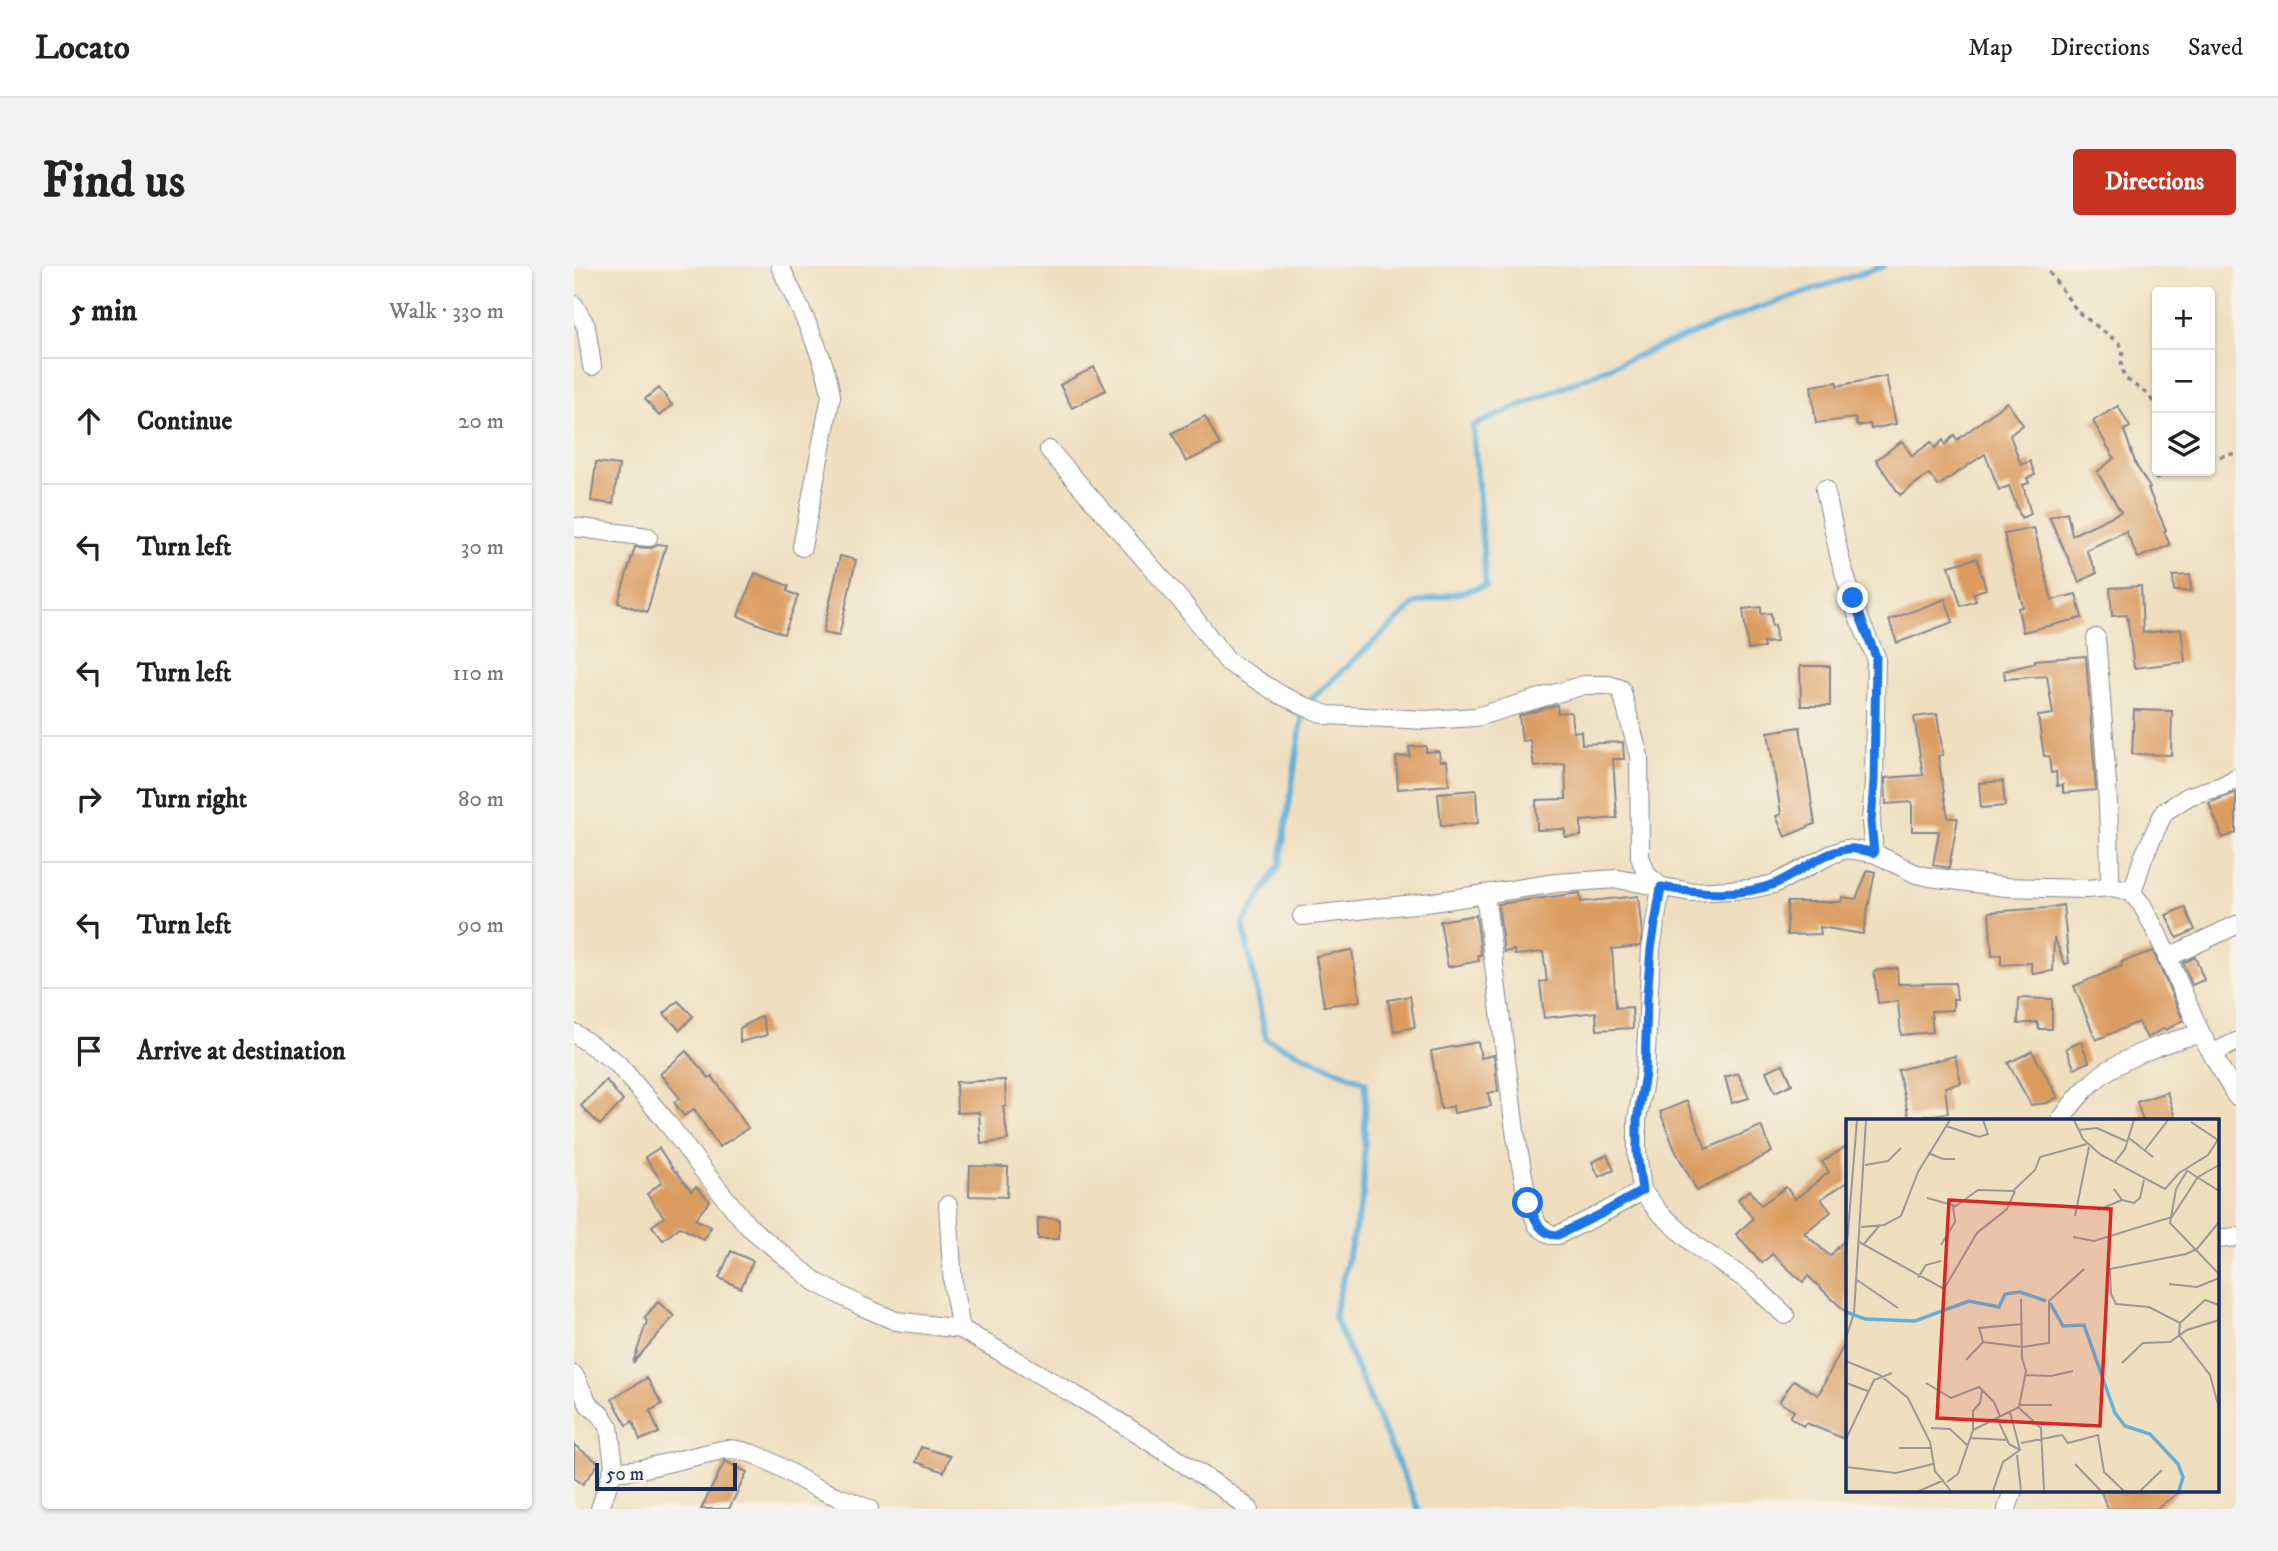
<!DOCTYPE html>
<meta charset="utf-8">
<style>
:root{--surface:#fff;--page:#f2f2f2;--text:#222;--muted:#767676;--line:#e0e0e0;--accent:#c8321e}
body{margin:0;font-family:"IM FELL DW Pica",serif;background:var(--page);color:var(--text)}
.controls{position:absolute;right:21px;top:21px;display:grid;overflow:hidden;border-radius:7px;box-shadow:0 2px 5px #0004}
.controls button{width:63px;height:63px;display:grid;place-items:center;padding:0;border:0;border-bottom:2px solid var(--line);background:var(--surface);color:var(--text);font:35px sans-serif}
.scale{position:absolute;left:21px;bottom:18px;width:142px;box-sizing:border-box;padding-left:7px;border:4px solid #1b2f5e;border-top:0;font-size:19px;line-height:24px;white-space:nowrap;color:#1b2f5e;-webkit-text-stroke:5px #f7f3e8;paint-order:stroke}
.stop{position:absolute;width:21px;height:21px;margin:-16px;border:5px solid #1a73e8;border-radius:50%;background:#fff}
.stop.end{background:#1a73e8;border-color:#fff;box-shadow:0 2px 7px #0008}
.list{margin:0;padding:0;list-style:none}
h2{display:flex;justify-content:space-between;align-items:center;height:91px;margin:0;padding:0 28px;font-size:30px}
h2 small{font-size:23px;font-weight:400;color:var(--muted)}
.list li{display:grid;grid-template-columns:46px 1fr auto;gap:21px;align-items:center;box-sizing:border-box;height:126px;padding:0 28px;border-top:2px solid var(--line)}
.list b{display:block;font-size:26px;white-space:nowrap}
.list em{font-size:23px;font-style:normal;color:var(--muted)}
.icon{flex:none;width:38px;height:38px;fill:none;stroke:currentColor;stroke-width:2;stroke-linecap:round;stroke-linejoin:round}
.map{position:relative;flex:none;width:1662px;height:1243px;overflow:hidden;border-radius:7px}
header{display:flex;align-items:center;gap:42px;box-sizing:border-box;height:98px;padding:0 35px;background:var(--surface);border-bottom:2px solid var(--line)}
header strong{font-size:33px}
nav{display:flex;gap:38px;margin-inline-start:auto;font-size:24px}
.intro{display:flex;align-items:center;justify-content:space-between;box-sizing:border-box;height:168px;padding:0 42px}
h1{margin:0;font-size:49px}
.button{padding:18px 32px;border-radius:7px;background:var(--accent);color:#fff;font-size:24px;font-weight:700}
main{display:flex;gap:42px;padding:0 42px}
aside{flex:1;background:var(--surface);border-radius:7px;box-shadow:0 2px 5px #0004}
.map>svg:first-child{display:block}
</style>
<header>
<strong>Locato</strong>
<nav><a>Map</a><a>Directions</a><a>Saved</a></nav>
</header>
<div class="intro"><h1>Find us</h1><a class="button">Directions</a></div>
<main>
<aside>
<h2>5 min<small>Walk · 330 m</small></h2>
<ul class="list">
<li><svg class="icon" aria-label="ahead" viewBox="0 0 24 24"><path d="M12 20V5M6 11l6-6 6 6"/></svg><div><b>Continue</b></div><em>20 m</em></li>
<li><svg class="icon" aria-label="left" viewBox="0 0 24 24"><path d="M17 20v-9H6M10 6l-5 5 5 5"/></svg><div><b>Turn left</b></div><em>30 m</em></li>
<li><svg class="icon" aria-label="left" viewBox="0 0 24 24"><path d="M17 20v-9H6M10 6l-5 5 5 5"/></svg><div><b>Turn left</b></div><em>110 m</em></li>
<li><svg class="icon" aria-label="right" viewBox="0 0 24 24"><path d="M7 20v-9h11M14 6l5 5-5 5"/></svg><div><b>Turn right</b></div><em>80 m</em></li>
<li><svg class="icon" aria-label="left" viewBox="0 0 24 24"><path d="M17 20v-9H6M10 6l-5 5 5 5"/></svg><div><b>Turn left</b></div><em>90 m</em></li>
<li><svg class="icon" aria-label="arrive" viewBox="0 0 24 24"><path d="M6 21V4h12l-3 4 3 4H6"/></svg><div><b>Arrive at destination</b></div></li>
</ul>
</aside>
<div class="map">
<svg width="1662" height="1243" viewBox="0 0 1662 1243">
<rect width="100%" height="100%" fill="#f7f3e8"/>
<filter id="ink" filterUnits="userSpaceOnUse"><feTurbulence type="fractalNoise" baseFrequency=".0143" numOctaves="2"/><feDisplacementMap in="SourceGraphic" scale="14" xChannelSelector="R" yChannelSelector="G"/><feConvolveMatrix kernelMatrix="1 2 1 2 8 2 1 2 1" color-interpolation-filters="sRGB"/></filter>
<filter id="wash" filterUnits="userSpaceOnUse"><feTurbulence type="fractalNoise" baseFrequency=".00686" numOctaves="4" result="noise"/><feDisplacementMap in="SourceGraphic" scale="28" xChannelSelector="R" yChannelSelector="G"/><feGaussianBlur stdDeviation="1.57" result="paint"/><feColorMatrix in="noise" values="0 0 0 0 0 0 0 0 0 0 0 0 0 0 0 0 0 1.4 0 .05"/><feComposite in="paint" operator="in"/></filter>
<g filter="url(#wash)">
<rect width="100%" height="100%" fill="#efdfbf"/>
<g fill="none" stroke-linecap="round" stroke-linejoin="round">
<path stroke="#61b1db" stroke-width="6" d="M 844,1243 L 760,1050 L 789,929 L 792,817 L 692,773 L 669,658 L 706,598 L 730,440 L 842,337 L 912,320 L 899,160 L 1038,100 L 1181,43 L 1310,0"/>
</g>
<g id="blocks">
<g fill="#db9c61">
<path d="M 520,101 L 532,124 L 498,142 L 486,119 Z"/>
<path d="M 1312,110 L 1322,158 L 1297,163 L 1296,158 L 1283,160 L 1281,152 L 1242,157 L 1237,120 L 1263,116 L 1263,120 Z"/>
<path d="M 85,122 L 98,139 L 85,150 L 71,133 Z"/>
<path d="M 1433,136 L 1449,159 L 1436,169 L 1447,199 L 1456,195 L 1461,209 L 1453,212 L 1455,217 L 1449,219 L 1457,248 L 1447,252 L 1435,220 L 1425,224 L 1411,188 L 1364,220 L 1355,208 L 1326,229 L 1302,194 L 1328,175 L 1338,190 L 1357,176 L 1361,182 L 1369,174 L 1371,179 L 1380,169 L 1383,174 Z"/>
<path d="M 1544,140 L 1556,161 L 1550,164 L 1562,199 L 1576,222 L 1574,223 L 1592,264 L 1590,266 L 1596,279 L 1564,292 L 1552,265 L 1512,284 L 1523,307 L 1505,316 L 1475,251 L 1493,246 L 1498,269 L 1547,246 L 1523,206 L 1540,192 L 1519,155 Z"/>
<path d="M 631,150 L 646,179 L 612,196 L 598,167 Z"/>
<path d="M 22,196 L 45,199 L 39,238 L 17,235 Z"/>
<path d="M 1460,262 L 1478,334 L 1502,328 L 1508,352 L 1449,366 L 1444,342 L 1449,341 L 1430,268 Z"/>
<path d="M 83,278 L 92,279 L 73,346 L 44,337 L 61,281 L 78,282 Z"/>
<path d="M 266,290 L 282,294 L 265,370 L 249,367 Z"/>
<path d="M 1403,292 L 1412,323 L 1399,327 L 1402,335 L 1387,340 L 1375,300 Z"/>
<path d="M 181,307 L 215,320 L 213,325 L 224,330 L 210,368 L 164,350 Z"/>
<path d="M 1616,309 L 1617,325 L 1600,325 L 1599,310 Z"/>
<path d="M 1567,320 L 1569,367 L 1607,363 L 1611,396 L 1560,402 L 1553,349 L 1538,350 L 1536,322 Z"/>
<path d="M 1371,333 L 1379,356 L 1323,377 L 1315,354 Z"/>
<path d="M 1187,341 L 1187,348 L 1197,347 L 1198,360 L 1201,359 L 1202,376 L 1189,377 L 1190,382 L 1174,383 L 1169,343 Z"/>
<path d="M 1512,390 L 1522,524 L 1489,527 L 1489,519 L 1483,520 L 1482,506 L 1477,507 L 1475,490 L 1470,490 L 1464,450 L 1479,448 L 1473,410 L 1431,413 L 1430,405 L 1461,397 L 1461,394 Z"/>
<path d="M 1226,400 L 1256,400 L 1256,440 L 1227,440 Z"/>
<path d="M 983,439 L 984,447 L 997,446 L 999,466 L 1007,465 L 1008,478 L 1049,476 L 1050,493 L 1039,493 L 1043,552 L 1007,555 L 1007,570 L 991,571 L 991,563 L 963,564 L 962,534 L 992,533 L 991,498 L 960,501 L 956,474 L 948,475 L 945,450 Z"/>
<path d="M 1560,444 L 1598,445 L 1597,489 L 1558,488 Z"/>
<path d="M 1363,448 L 1369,489 L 1364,490 L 1374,552 L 1384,552 L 1375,602 L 1359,599 L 1365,565 L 1338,565 L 1338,536 L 1312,538 L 1311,512 L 1349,509 L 1340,451 Z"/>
<path d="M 1226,461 L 1241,558 L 1211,571 L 1202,550 L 1207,548 L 1194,466 Z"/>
<path d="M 852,480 L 852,486 L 865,485 L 866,495 L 873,495 L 875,519 L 824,523 L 822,491 L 836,490 L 835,481 Z"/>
<path d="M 1429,515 L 1431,540 L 1407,542 L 1405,517 Z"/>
<path d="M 902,524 L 904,557 L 867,560 L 864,527 Z"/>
<path d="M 1662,526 L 1662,567 L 1649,572 L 1635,537 Z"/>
<path d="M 1294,604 L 1301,606 L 1289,668 L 1246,661 L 1247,668 L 1213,669 L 1213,636 L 1267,636 L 1268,631 L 1282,633 Z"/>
<path d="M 1006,627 L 1007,636 L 1064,630 L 1068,668 L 1066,680 L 1038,683 L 1042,742 L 1058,741 L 1059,762 L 1023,764 L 1022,746 L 970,752 L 966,716 L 973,715 L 969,686 L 941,689 L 940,684 L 930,686 L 924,638 Z"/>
<path d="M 1489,639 L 1495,697 L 1491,698 L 1480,671 L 1479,705 L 1459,708 L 1457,697 L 1427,699 L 1427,689 L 1418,690 L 1415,646 L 1473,642 Z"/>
<path d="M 1611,641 L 1621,664 L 1603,672 L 1592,649 Z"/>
<path d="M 902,649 L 907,689 L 904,689 L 905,695 L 874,701 L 866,655 Z"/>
<path d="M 778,684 L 786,735 L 750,740 L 742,690 Z"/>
<path d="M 1579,685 L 1609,754 L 1592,764 L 1590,762 L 1573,772 L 1564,756 L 1522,774 L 1500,720 L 1548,700 L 1547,696 Z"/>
<path d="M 1621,691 L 1630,714 L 1618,719 L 1609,697 Z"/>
<path d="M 1323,702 L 1324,718 L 1381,717 L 1383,733 L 1379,733 L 1379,744 L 1357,745 L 1359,766 L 1327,769 L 1324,735 L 1304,737 L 1300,705 Z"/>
<path d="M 836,730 L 841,761 L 820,765 L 814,734 Z"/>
<path d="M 1445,732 L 1478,733 L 1478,763 L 1465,763 L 1463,756 L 1444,758 Z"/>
<path d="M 104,735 L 119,750 L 106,764 L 90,748 Z"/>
<path d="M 188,750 L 193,769 L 166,776 L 166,762 Z"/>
<path d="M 904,776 L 907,792 L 920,789 L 924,825 L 914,827 L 917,840 L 880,847 L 879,840 L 867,843 L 857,785 Z"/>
<path d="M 1507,776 L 1515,796 L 1500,802 L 1492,782 Z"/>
<path d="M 112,785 L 135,812 L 138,810 L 174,862 L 145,881 L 120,843 L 110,850 L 100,836 L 106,832 L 86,808 Z"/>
<path d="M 1458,785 L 1484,831 L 1473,837 L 1457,839 L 1434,797 Z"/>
<path d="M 1381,790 L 1387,817 L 1371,821 L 1374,847 L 1335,852 L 1324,804 Z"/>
<path d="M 1209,798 L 1218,818 L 1201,826 L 1192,805 Z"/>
<path d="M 1164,807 L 1175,832 L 1158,837 L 1151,811 Z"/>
<path d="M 32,814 L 49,835 L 26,859 L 7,840 Z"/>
<path d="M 431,814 L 432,840 L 429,840 L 434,874 L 407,878 L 405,846 L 383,847 L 382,816 Z"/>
<path d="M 1593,826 L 1602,855 L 1569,855 L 1563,836 Z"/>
<path d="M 1113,835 L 1132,883 L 1187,860 L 1198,886 L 1123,925 L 1101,884 L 1086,846 Z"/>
<path d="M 1273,880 L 1273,916 L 1247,933 L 1257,946 L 1230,967 L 1256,990 L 1273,971 L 1273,1047 L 1234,1010 L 1229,1016 L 1198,988 L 1188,997 L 1162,968 L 1179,953 L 1164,933 L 1176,924 L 1187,939 L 1212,921 L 1221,933 L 1255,906 L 1248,896 Z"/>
<path d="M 85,882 L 101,906 L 102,905 L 117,925 L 122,921 L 136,935 L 121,953 L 137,961 L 130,974 L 106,961 L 89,974 L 78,960 L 90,951 L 73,928 L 88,916 L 71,891 Z"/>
<path d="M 1033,889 L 1040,904 L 1025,911 L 1018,896 Z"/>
<path d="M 396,900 L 434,901 L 433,931 L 395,930 Z"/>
<path d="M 464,952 L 485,953 L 485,973 L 464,973 Z"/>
<path d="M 157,985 L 179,995 L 167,1022 L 145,1012 Z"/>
<path d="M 84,1036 L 100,1050 L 59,1097 L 73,1055 L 70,1052 Z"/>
<path d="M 1273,1073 L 1273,1174 L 1232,1157 L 1229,1160 L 1216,1151 L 1220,1145 L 1205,1136 L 1220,1114 L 1244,1129 Z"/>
<path d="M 73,1112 L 88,1138 L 76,1145 L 85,1167 L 66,1174 L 59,1155 L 53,1159 L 38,1133 Z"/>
<path d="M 0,1179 L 25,1197 L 9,1218 L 0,1212 Z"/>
<path d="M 347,1181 L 376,1190 L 370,1206 L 342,1196 Z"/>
<path d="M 151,1195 L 173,1206 L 155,1243 L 127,1243 Z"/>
<path d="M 1526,1224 L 1608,1224 L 1582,1243 L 1534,1243 Z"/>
</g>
</g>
</g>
<g filter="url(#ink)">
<use href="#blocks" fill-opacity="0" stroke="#85878e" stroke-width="2"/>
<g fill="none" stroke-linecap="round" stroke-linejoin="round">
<defs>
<g id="minor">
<path d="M 206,0 C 223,37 252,91 257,130 L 228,281"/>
<path d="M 0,39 L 12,60 L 18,100"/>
<path d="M 475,184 L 608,336 L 654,396 L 707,429 L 730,440 L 753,449 L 852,454 L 902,451 L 1010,419 L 1035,419 L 1047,423 L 1065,490 L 1066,591 L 1073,609 L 1087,621 L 1077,683 L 1071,808 L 1063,854 L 1063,887 L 1068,925 L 1085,946 L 1123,981 L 1176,1016 L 1211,1049"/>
<path d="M 1251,223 L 1266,293 L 1283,348 L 1302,391 L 1300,515 L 1297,556 L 1300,587"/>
<path d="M 0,261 L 74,271"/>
<path d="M 1522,372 C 1529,455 1536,537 1536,621"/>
<path d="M 1558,627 L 1569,592 L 1590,546 L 1615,530 L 1648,520 L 1662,512"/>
<path d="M 911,628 L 941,865 L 954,937 L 964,960 L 977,969 L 984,969 L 1027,948 L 1068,925"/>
<path d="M 728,650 L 859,636 L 982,617 L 1044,613 L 1117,626 L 1177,623 L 1200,618 L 1258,588 L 1272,583 L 1300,587 L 1342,608 L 1356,611 L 1431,621 L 1512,623 L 1536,621 L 1549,623 L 1558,627 L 1568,639 L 1583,667 L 1627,768 L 1662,830"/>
<path d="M 1593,692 L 1662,659"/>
<path d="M 0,767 L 43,797 L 92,855 L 128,903 L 174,960 L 242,1016 L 287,1040 L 322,1055 L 387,1063 L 525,1143 L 648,1222 L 675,1243"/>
<path d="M 1639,787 L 1662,776"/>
<path d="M 1486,855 C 1496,841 1505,828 1518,817 C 1542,794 1594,774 1627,768"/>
<path d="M 374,939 L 379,1020 L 387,1063"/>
<path d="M 1643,973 L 1662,971"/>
<path d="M 0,1109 L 15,1139 L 28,1150 L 35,1161 L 40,1200 L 26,1243"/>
<path d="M 38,1206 L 67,1203 L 152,1183 C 186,1183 214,1208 243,1222 C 260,1230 278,1235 295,1243"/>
<path d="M 1433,1243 L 1439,1224"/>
</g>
</defs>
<use href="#minor" stroke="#85878e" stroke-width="20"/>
<g stroke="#85878e" stroke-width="3.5" stroke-dasharray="5 5" stroke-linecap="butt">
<path d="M 1475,6 L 1504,46 L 1545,77 L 1549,83 L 1547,102 L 1551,112 L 1574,129 L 1583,141"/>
<path d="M 1636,193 L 1662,187"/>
<path d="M 1581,213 L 1609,205"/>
</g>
<use href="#minor" stroke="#fff" stroke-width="18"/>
</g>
</g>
<g fill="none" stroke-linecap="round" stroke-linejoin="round" filter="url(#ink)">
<path stroke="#1a73e8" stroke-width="9" d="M 954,937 C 960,951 966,970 984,969 L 1027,948 L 1068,925 L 1063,887 L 1063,854 L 1071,808 L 1073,730 L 1077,683 L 1087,621 C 1121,627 1168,631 1200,618 C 1225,608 1247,586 1274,583 C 1282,582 1292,585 1300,587 L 1297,556 L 1300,515 L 1302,391 L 1279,332"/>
</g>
<g transform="translate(1272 853)">
<rect width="373" height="373" fill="#efdfbf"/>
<path fill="none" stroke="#61b1db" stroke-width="3.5" d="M 204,184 L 217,207 L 238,206 L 269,294 L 279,307 L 304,315 L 332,345 L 337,358 L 333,372M 0,193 L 19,200 L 69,202 L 123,182 L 153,188 L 159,175 L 174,173 L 200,182"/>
<path fill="none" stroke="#9a9998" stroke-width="2" d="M 228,1 L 237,20 L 255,36 L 319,70 L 333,54 L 362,36 L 373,19M 345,3 L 372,21M 100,7 L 133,18 L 142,15 L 137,1M 232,11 L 251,9 L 282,23M 283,19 L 307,38M 299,31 L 322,1M 82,34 L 97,40 L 109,40M 269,43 L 279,30 L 288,1M 19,46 L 42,42 L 55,29M 340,51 L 373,72M 341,52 L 330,70 L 324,104 L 373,155M 268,70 L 276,81 L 288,84 L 294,79 L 298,61M 81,79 L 110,87 L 132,71 L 167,72 L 189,51 L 194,38 L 241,25M 252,91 L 276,81M 229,97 L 243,28M 15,108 L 38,106 L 55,97 L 72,53 L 104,1M 227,118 L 248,122 L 326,98 L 352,58 L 373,46M 13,123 L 98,170 L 131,114 L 161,90 L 169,72M 17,126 L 34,106M 95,126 L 109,103 L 107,86M 0,137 L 11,1M 72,159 L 80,146 L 95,142M 11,161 L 52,189M 323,165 L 351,168 L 373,159M 373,186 L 359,181 L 334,204 L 333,216 L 364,256 L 373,289M 334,204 L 303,188 L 270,185 L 265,175 L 264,150 L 340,135 L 351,130 L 373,103M 0,219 L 8,194 L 20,1M 137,223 L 133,209 L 177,205M 120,241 L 137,223 L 176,228 L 203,224 L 203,182 L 238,150M 0,242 L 34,256 L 62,279 L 84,323 L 89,352 L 105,372M 276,244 L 297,224 L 324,223 L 341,211 L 373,201M 180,256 L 205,257 L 227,252M 0,264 L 22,272M 80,264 L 105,279 L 133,268 L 148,283 L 154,297M 173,286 L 206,286M 173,289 L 195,309 L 198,372M 151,299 L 163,325 L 174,331M 85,309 L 104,310 L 122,327M 127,310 L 127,292 L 134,284 L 136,272M 125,319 L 161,321M 0,320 L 28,261 L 46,254M 175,324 L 216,316 L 222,324 L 252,316 L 258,353 L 278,372M 53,329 L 86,329M 171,336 L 175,372M 229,345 L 255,372M 0,348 L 50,354 L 87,345M 101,363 L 112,355 L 127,311 L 173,288 L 180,252 L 176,239 L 175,180M 73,372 L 98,361M 147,372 L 157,343 L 174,331 L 164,293M 294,372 L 316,351"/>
<path fill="#d62828" fill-opacity="0.15" stroke="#d62828" stroke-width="3.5" d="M 103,81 L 265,90 L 254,307 L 91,299 Z"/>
<rect width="373" height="373" fill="none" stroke="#1b2f5e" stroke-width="3.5"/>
</g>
</svg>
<div class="controls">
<button>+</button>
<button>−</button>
<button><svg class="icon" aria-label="layers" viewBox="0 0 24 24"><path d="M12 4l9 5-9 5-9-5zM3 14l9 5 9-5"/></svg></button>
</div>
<div class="scale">50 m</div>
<div class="stop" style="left:954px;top:937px"></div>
<div class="stop end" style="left:1279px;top:332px"></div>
</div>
</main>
